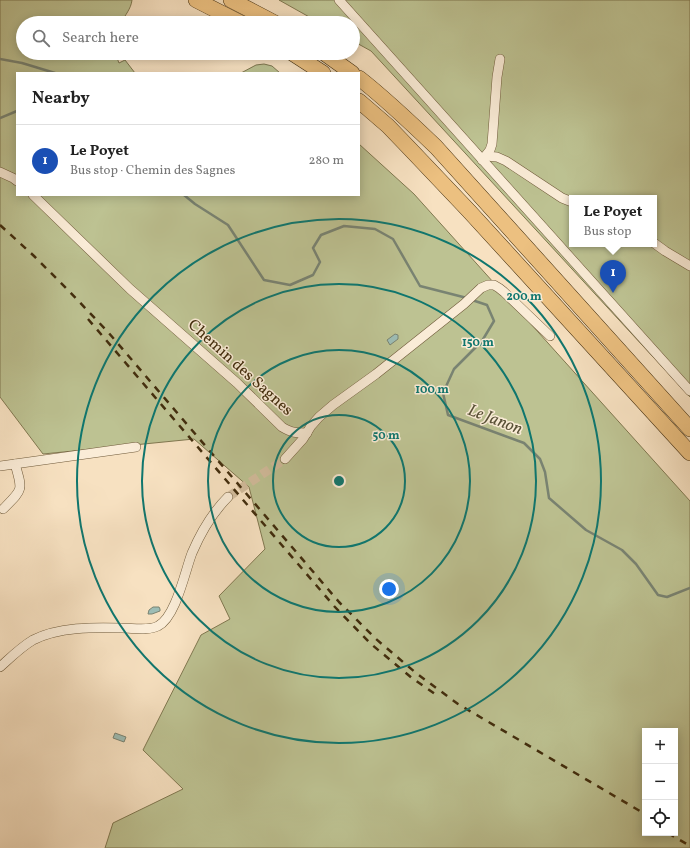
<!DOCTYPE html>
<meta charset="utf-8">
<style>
:root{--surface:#fff;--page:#f6f6f6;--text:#222;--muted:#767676;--line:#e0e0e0;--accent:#8f2418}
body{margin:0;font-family:Vollkorn,serif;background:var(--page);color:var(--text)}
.controls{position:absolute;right:12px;bottom:12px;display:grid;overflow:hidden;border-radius:0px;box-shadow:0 2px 10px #0003}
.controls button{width:36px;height:36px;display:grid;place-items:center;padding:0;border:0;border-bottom:1px solid var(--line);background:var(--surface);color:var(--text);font:20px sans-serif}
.you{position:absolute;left:389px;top:589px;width:14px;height:14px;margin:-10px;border:3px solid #fff;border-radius:50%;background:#1a73e8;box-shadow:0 0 0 6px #1a73e833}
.badge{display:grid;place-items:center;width:26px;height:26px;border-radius:50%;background:var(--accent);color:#fff;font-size:13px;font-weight:700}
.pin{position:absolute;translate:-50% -33px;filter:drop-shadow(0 1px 2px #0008)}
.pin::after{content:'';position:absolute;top:21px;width:14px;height:12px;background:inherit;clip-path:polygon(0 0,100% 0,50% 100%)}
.popup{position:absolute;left:569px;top:195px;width:88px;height:52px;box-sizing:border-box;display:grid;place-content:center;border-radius:0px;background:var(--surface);filter:drop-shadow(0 1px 3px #0005);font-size:13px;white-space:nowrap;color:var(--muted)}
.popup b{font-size:15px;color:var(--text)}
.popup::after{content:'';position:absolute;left:50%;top:100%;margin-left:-8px;border:8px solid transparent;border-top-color:var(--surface)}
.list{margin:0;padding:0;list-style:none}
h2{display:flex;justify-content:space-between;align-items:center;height:52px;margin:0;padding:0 16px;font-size:17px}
h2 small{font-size:13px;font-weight:400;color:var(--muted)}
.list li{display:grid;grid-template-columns:26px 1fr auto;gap:12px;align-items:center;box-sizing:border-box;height:72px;padding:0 16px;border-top:1px solid var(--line)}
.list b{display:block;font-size:15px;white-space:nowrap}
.list p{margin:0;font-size:13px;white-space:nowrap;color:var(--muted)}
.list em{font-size:13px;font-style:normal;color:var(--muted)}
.icon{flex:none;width:22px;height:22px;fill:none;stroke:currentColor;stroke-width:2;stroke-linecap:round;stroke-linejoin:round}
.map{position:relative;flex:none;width:690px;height:848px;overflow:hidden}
.search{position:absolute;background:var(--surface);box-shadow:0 2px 10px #0003;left:16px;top:16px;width:344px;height:44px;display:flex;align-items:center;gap:10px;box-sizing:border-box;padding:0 14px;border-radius:22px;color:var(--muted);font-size:15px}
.panel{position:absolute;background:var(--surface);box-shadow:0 2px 10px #0003;left:16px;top:72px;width:344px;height:124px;border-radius:0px}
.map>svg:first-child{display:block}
</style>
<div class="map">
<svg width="690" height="848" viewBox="0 0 690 848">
<rect width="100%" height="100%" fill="#f7e1c1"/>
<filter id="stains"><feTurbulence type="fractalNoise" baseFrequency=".005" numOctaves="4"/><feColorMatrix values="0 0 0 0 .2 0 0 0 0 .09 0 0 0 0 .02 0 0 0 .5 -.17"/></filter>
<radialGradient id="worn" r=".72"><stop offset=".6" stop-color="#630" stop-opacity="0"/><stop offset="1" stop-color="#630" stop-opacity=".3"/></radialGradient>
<g fill="#bdc292" stroke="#807850" fill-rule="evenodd">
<path d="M 0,0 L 132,0 C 131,9 125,15 121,23 L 23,23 L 23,53 L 115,53 L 119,63 L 125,60 L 135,73 L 17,73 L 17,195 L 359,195 L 359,144 L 414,194 L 690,501 L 690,848 L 105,848 L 113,823 L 183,789 L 143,750 L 201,635 L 230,619 L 219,596 L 265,549 L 249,487 L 194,439 L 43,454 L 0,397 ZM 645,731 L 675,731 L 675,833 L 645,833 Z"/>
<path d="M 279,0 L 690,0 L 690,397 L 371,51 L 353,41 L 353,23 L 320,23 ZM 572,198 L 654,198 L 654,244 L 572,244 Z"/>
<path d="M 264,64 L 272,66 L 280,73 L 241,73 L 256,65 Z"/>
</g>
<g fill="#9dbdb5" stroke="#798372">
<path d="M 395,334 L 398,335 L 398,339 L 390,345 L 387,340 Z"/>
<path d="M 153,607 L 159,607 L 160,609 L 160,611 L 152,614 L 148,614 L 149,610 Z"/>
<path d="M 115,733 L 126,737 L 124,742 L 113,738 Z"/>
</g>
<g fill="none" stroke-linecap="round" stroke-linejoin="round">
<g stroke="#798372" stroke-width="2.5">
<path d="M 0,59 L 22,63 L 55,73"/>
<path d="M 0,118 L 17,111"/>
<path d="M 184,195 L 195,204 L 228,225 L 264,280 L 290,285 L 313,275 L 320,262 L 313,248 L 321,235 L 344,226 L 375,229 L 393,239 L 420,286 L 467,298"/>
<path d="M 472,300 L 487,305 L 494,321 L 482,341 L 454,369 L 443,393 L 448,415 L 524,443 L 540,459 L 545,472 L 549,498 L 586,530 L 622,550 L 636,564 L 658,595 L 667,597 L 690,588"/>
</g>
<path stroke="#d3bd9d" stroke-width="9" stroke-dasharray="9 4.5" stroke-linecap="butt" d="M 228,497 L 285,459"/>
<defs>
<g id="minor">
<path d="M 339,0 L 690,391"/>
<path d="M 486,156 L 497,157 L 506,161 L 562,198 L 572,202"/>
<path d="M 482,160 L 490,150 L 492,144 L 497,77 L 500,59"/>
<path d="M 0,172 L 13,178 L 17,181"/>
<path d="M 33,195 L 130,289 L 237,383 L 282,427 C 292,433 296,433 307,433"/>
<path d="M 654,243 L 665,251 L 690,266"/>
<path d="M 285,459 L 303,439 L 311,426 L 319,417 L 333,405 L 376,374 L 464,304 L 481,288 L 488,285 L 494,285 L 499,288 L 504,292 L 550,336"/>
<path d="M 0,466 L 136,447"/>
<path d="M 3,509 C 23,489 23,491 15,464"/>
<path d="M 0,667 C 10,658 21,647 33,640 C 58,627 94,627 122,628 C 133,628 149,631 158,626 C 176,617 185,571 192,553 C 201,532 213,512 228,497"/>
</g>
<g id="trunk">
<path d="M 196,0 L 241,23"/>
<path d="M 231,0 L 275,23"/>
<path d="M 292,53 L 323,73"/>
<path d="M 324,53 L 352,73"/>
<path d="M 359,78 C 386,99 411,123 436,147 L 690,429"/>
<path d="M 359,101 L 388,126 L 412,151 L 469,211 L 690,453"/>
</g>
</defs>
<use href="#minor" stroke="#6f5a3a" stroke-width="10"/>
<use href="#trunk" stroke="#422d0d" stroke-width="16"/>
<use href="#minor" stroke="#faecd7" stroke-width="9"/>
<use href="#trunk" stroke="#ecc080" stroke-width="15"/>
<g stroke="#422d0d" stroke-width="2.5" stroke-dasharray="7 7" stroke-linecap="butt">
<path d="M 0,225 L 34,256 L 68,290 L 108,332 L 339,602 L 376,639 L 416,673 L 458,704 L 645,814"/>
<path d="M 88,319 L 334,606 L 371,644 L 412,678 L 438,696"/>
<path d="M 668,833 L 690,846"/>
</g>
</g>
<g fill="none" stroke="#0f766e" stroke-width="2">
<circle cx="339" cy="481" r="66"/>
<circle cx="339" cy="481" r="131"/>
<circle cx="339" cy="481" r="197"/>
<circle cx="339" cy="481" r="262"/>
</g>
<g text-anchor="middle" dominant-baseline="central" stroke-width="3" stroke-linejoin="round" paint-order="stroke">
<g font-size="16" fill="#422d0d" stroke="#faecd7">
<text transform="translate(240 368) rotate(42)">Chemin des Sagnes</text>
</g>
<g font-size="17" font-style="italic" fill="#595137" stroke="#faecd7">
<text transform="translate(495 420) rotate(21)">Le Janon</text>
</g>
</g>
<circle cx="339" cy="481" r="6" fill="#0f766e" stroke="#faecd7" stroke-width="2"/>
<g font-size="12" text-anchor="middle" font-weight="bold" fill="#0f766e" stroke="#faecd7" stroke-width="3" stroke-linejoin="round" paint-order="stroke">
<text x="524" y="300">200 m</text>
<text x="478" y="346">150 m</text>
<text x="432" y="393">100 m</text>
<text x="386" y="439">50 m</text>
</g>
<rect width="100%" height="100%" filter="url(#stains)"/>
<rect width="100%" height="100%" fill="url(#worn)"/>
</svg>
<div class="controls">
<button>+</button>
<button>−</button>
<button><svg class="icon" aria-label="locate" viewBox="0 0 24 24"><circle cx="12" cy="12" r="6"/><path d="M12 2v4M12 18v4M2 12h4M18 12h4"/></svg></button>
</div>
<div class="you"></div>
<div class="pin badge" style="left:613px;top:293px;background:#1a4fb4">1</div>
<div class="popup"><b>Le Poyet</b>Bus stop</div>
<div class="search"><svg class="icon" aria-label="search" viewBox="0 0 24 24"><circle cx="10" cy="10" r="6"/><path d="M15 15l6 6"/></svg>Search here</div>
<section class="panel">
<h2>Nearby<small></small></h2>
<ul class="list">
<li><span class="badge" style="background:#1a4fb4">1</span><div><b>Le Poyet</b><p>Bus stop · Chemin des Sagnes</p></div><em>280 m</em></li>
</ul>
</section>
</div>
